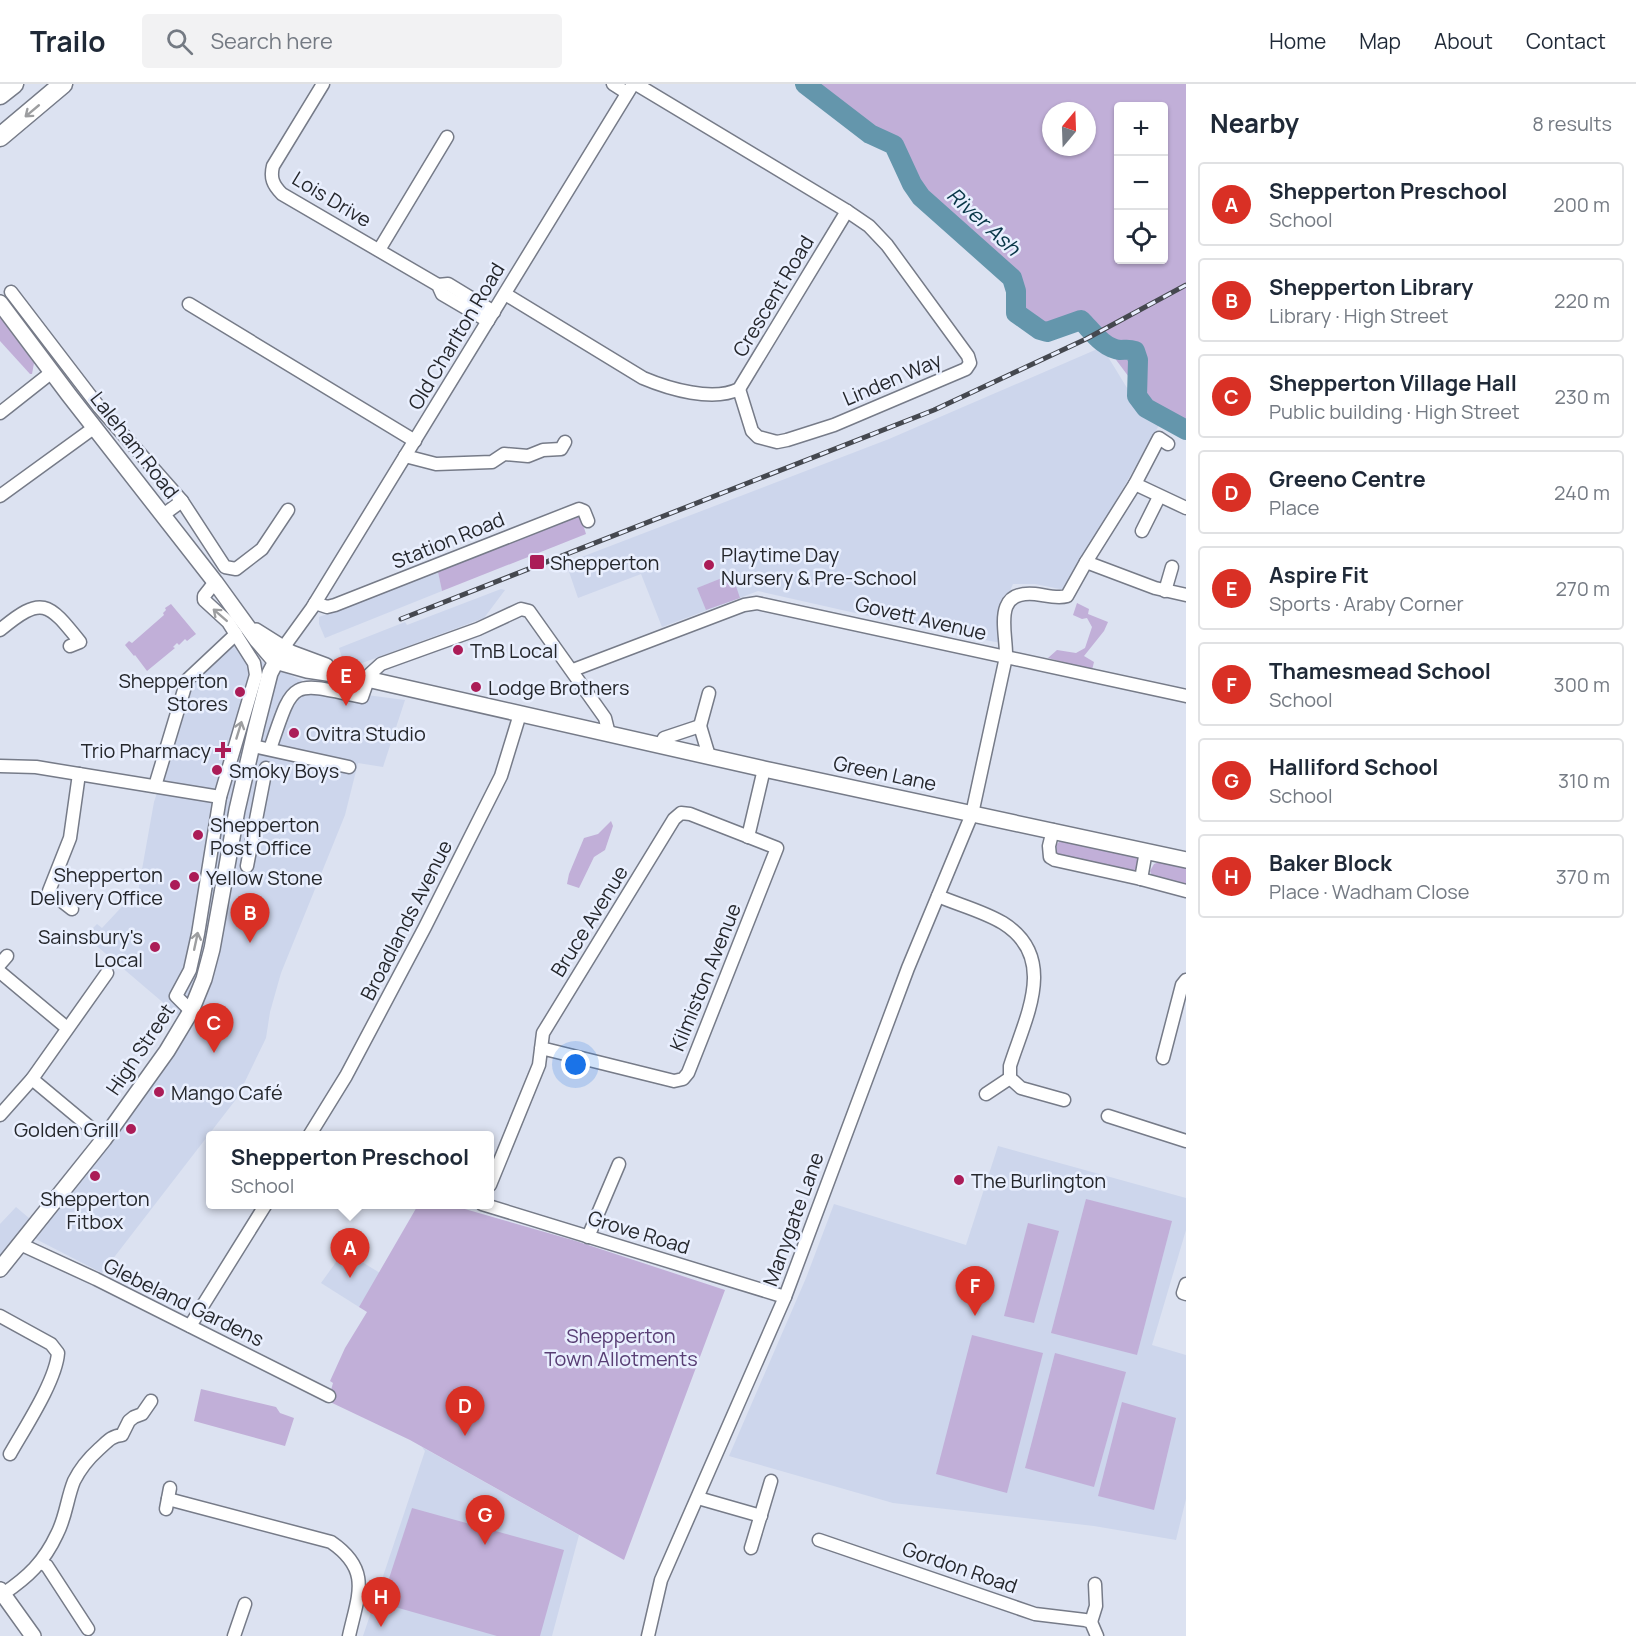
<!DOCTYPE html>
<meta charset="utf-8">
<style>
:root{--surface:#fff;--page:#f2f2f3;--text:#1f2937;--muted:#747a83;--line:#e0e1e3;--accent:#d93025}
body{margin:0;font-family:Manrope,sans-serif;background:var(--page);color:var(--text)}
.controls{position:absolute;right:18px;top:18px;display:grid;overflow:hidden;border-radius:6px;box-shadow:0 2px 4px #0004}
.controls button{width:54px;height:54px;display:grid;place-items:center;padding:0;border:0;border-bottom:2px solid var(--line);background:var(--surface);color:var(--text);font:30px sans-serif}
.compass{position:absolute;left:1042px;top:18px;width:54px;height:54px;border-radius:50%;background:var(--surface);box-shadow:0 2px 4px #0004;rotate:19deg}
.you{position:absolute;left:576px;top:981px;width:21px;height:21px;margin:-15px;border:4px solid #fff;border-radius:50%;background:#1a73e8;box-shadow:0 0 0 9px #1a73e833}
.badge{display:grid;place-items:center;width:39px;height:39px;border-radius:50%;background:var(--accent);color:#fff;font-size:20px;font-weight:700}
.pin{position:absolute;translate:-50% -50px;filter:drop-shadow(0 2px 3px #0008)}
.pin::after{content:'';position:absolute;top:32px;width:21px;height:18px;background:inherit;clip-path:polygon(0 0,100% 0,50% 100%)}
.popup{position:absolute;left:206px;top:1047px;width:288px;height:78px;box-sizing:border-box;display:grid;place-content:center;border-radius:6px;background:var(--surface);filter:drop-shadow(0 2px 4px #0005);font-size:20px;white-space:nowrap;color:var(--muted)}
.popup b{font-size:22px;color:var(--text)}
.popup::after{content:'';position:absolute;left:50%;top:100%;margin-left:-12px;border:12px solid transparent;border-top-color:var(--surface)}
.list{margin:0;padding:0;list-style:none}
h2{display:flex;justify-content:space-between;align-items:center;height:78px;margin:0;padding:0 24px;font-size:26px}
h2 small{font-size:20px;font-weight:400;color:var(--muted)}
.list li{display:grid;grid-template-columns:39px 1fr auto;gap:18px;align-items:center;box-sizing:border-box;height:84px;margin:0 12px 12px;padding:0 12px;border:2px solid var(--line);border-radius:6px}
.list b{display:block;font-size:22px;white-space:nowrap}
.list p{margin:0;font-size:20px;white-space:nowrap;color:var(--muted)}
.list em{font-size:20px;font-style:normal;color:var(--muted)}
.icon{flex:none;width:33px;height:33px;fill:none;stroke:currentColor;stroke-width:2;stroke-linecap:round;stroke-linejoin:round}
.map{position:relative;flex:none;width:1186px;height:1552px;overflow:hidden}
header{display:flex;align-items:center;gap:36px;box-sizing:border-box;height:84px;padding:0 30px;background:var(--surface);border-bottom:2px solid var(--line)}
header strong{font-size:28px}
nav{display:flex;gap:33px;margin-inline-start:auto;font-size:21px}
.search{width:420px;height:54px;background:var(--page);display:flex;align-items:center;gap:15px;box-sizing:border-box;padding:0 21px;border-radius:6px;color:var(--muted);font-size:22px}
main{display:flex}
aside{flex:1;background:var(--surface)}
.map>svg:first-child{display:block}
</style>
<header>
<strong>Trailo</strong>
<div class="search"><svg class="icon" aria-label="search" viewBox="0 0 24 24"><circle cx="10" cy="10" r="6"/><path d="M15 15l6 6"/></svg>Search here</div>
<nav><a>Home</a><a>Map</a><a>About</a><a>Contact</a></nav>
</header>
<main>
<div class="map">
<svg width="1186" height="1552" viewBox="0 0 1186 1552">
<rect width="100%" height="100%" fill="#dce2f1"/>
<g fill="#cdd6ec">
<path d="M 1102,263 L 1135,317 L 1162,336 L 1065,506 L 1035,500 L 1013,500 L 997,537 L 1001,559 L 904,540 L 758,507 L 662,543 L 641,490 L 578,514 L 566,479 L 889,355 Z"/>
<path d="M 438,488 L 442,507 L 325,554 L 319,540 L 319,533 Z"/>
<path d="M 501,505 L 505,506 L 484,534 L 354,582 L 344,580 L 339,564 L 405,538 L 407,541 Z"/>
<path d="M 242,553 L 262,578 L 305,598 L 359,610 L 405,616 L 383,683 L 358,679 L 345,731 L 281,889 L 270,928 L 266,954 L 237,1014 L 102,1189 L 26,1150 L 0,1176 L 0,1140 L 16,1123 L 36,1140 L 187,939 L 85,852 L 97,840 L 102,844 L 130,814 L 136,819 L 154,718 L 193,600 Z"/>
<path d="M 998,1062 L 1186,1114 L 1186,1146 L 1152,1261 L 1186,1271 L 1186,1415 L 1176,1456 L 1094,1442 L 893,1419 L 729,1372 L 806,1194 L 834,1120 L 966,1161 Z"/>
<path d="M 344,1167 L 380,1189 L 359,1223 L 321,1199 Z"/>
<path d="M 422,1363 L 579,1451 L 552,1552 L 363,1552 L 425,1367 Z"/>
</g>
<g fill="#c1afd8" fill-rule="evenodd">
<path d="M 805,0 L 1186,0 L 1186,346 L 1164,340 L 1102,257 L 1081,236 L 1047,248 L 1040,246 L 1016,229 L 1016,207 L 1012,194 L 921,113 L 912,100 L 894,61 L 870,50 ZM 1118,22 L 1164,22 L 1164,176 L 1118,176 ZM 1051,27 L 1087,27 L 1087,63 L 1051,63 Z"/>
<path d="M 0,233 L 34,279 L 32,290 L 30,290 L 0,257 Z"/>
<path d="M 575,432 L 581,434 L 586,450 L 442,507 L 438,488 Z"/>
<path d="M 732,490 L 740,514 L 706,526 L 697,504 Z"/>
<path d="M 1077,519 L 1089,525 L 1088,530 L 1108,538 L 1104,547 L 1084,572 L 1094,578 L 1092,586 L 1048,574 L 1057,566 L 1076,569 L 1085,564 L 1092,543 L 1087,534 L 1082,535 L 1073,531 Z"/>
<path d="M 171,520 L 196,550 L 187,557 L 185,555 L 179,561 L 177,559 L 173,563 L 175,564 L 147,587 L 135,571 L 134,572 L 125,561 L 129,557 L 132,559 L 164,531 L 163,529 L 166,526 L 165,524 Z"/>
<path d="M 611,737 L 613,742 L 605,766 L 594,773 L 579,804 L 567,800 L 569,790 L 584,754 L 598,750 Z"/>
<path d="M 1062,755 L 1138,771 L 1141,774 L 1140,783 L 1136,787 L 1127,788 L 1064,774 L 1057,769 L 1056,761 Z"/>
<path d="M 1159,778 L 1186,784 L 1186,801 L 1152,792 L 1150,787 L 1154,780 Z"/>
<path d="M 1086,1115 L 1172,1137 L 1137,1271 L 1051,1249 Z"/>
<path d="M 418,1121 L 451,1121 L 576,1157 L 725,1206 L 624,1476 L 410,1356 L 328,1317 L 333,1299 L 330,1297 L 345,1264 L 367,1228 L 359,1223 Z"/>
<path d="M 1028,1139 L 1059,1147 L 1034,1239 L 1004,1232 Z"/>
<path d="M 972,1251 L 1043,1269 L 1007,1409 L 936,1390 Z"/>
<path d="M 1055,1269 L 1126,1288 L 1094,1403 L 1025,1384 Z"/>
<path d="M 201,1305 L 276,1323 L 280,1329 L 294,1334 L 285,1362 L 194,1337 Z"/>
<path d="M 1122,1318 L 1176,1334 L 1154,1426 L 1098,1412 Z"/>
<path d="M 412,1424 L 564,1466 L 540,1552 L 497,1552 L 381,1519 Z"/>
</g>
<g fill="none" stroke-linecap="round" stroke-linejoin="round">
<path stroke="#6496ac" stroke-width="20" d="M 805,0 L 870,50 L 894,61 L 912,100 L 921,113 L 1012,194 L 1016,207 L 1016,229 L 1040,246 L 1047,248 L 1081,236 C 1092,247 1103,264 1120,266 C 1126,266 1129,265 1135,267 L 1138,276 L 1137,312 L 1146,324 L 1186,346"/>
<defs>
<g id="minor">
<path d="M 323,0 L 273,82 C 270,94 273,101 282,110 L 438,201 L 442,210 L 488,237"/>
<path d="M 613,0 L 627,9"/>
<path d="M 636,0 L 847,127 L 869,142 L 887,161 L 968,272 L 970,279 L 966,285 L 834,341 L 787,356 L 777,358 L 758,353 L 752,347 L 739,305"/>
<path d="M 379,166 L 447,53"/>
<path d="M 438,201 L 448,200 L 494,228"/>
<path d="M 11,208 L 99,323 L 182,417 L 225,483 L 236,485 L 262,465 L 288,426"/>
<path d="M 505,210 L 643,294 C 669,305 713,318 739,305 L 847,127"/>
<path d="M 189,220 L 415,357"/>
<path d="M 0,329 L 52,288"/>
<path d="M 405,372 L 436,380 L 492,378 L 504,370 L 528,372 L 543,366 L 561,365 L 565,358"/>
<path d="M 1135,400 L 1186,424"/>
<path d="M 0,412 L 95,343"/>
<path d="M 163,431 L 182,417"/>
<path d="M 1142,447 L 1159,413"/>
<path d="M 1086,478 L 1155,504 L 1186,511"/>
<path d="M 1165,507 L 1172,483"/>
<path d="M 315,519 L 327,523 L 335,521 L 579,425 L 584,427 L 588,437"/>
<path d="M 0,546 C 42,511 48,518 80,558 L 70,562"/>
<path d="M 283,564 L 312,524 L 633,0"/>
<path d="M 573,586 L 744,521 L 757,519 L 1186,612"/>
<path d="M 700,642 L 709,609"/>
<path d="M 253,662 L 349,683"/>
<path d="M 660,662 L 664,654 L 700,642 L 709,672"/>
<path d="M 270,665 C 294,595 289,597 362,613 L 370,590 L 381,580 L 478,545 L 521,525 L 529,527 L 605,634 L 609,650"/>
<path d="M 0,682 L 36,683 L 220,713"/>
<path d="M 155,702 L 187,596 L 236,550"/>
<path d="M 1053,746 L 1049,762 L 1050,773 L 1055,776 L 1141,795 L 1186,807"/>
<path d="M 748,753 L 764,685"/>
<path d="M 247,782 L 266,684"/>
<path d="M 1141,795 L 1146,767"/>
<path d="M 938,812 C 959,821 983,827 1003,839 C 1059,874 1025,934 1010,982 L 1010,994 L 1021,1004 L 1064,1016"/>
<path d="M 72,825 L 49,807 L 70,754 L 79,690"/>
<path d="M 0,880 L 7,872"/>
<path d="M 0,888 L 67,944"/>
<path d="M 191,927 L 176,912 L 190,886 L 198,850 L 220,713 L 256,591 L 254,579 L 228,538 L 204,516 L 204,512 L 215,498"/>
<path d="M 1163,974 L 1182,901 L 1186,896"/>
<path d="M 32,995 L 104,1055"/>
<path d="M 986,1010 L 1010,994"/>
<path d="M 0,1031 L 32,995 L 107,889"/>
<path d="M 1108,1032 L 1186,1057"/>
<path d="M 309,1052 L 346,992 L 425,843 L 501,692 L 520,630"/>
<path d="M 490,1101 L 539,981 L 543,949 L 674,735 L 681,729 L 690,730 L 777,764 L 688,989 L 683,995 L 674,997 L 541,964"/>
<path d="M 482,1120 L 785,1213"/>
<path d="M 588,1153 L 619,1080"/>
<path d="M 20,1160 L 96,1195 L 329,1312"/>
<path d="M 1186,1200 L 1183,1209 L 1186,1210"/>
<path d="M 0,1232 L 51,1260 L 58,1269 C 56,1297 24,1345 10,1370"/>
<path d="M 190,1242 L 266,1120"/>
<path d="M 698,1414 L 761,1432"/>
<path d="M 168,1415 L 331,1458 C 372,1486 358,1511 349,1552"/>
<path d="M 166,1425 L 170,1404"/>
<path d="M 819,1456 L 1035,1530 L 1085,1536 L 1091,1538 L 1097,1552"/>
<path d="M 751,1464 L 771,1397"/>
<path d="M 40,1478 L 47,1482 L 88,1545"/>
<path d="M 3,1510 C 28,1493 44,1478 57,1450 C 66,1433 67,1414 74,1397 C 80,1385 89,1374 99,1365 C 107,1358 111,1352 122,1351 L 129,1337 L 134,1333 L 142,1330 L 151,1317"/>
<path d="M 1091,1538 L 1096,1522 L 1095,1500"/>
<path d="M 234,1552 L 245,1520"/>
<path d="M 648,1552 L 661,1496 L 785,1213 L 908,884 L 972,730 L 1006,573 C 1007,548 991,506 1035,510 C 1045,511 1057,515 1067,512 L 1086,478 L 1135,400 L 1159,354 L 1168,360"/>
</g>
<g id="major">
<path d="M 0,219 L 69,311 L 215,498 L 257,556 L 275,577 L 307,586 L 367,595 L 764,685 L 1186,776"/>
<path d="M 256,547 L 291,569 L 326,582"/>
<path d="M 0,1185 L 104,1055 L 167,967 L 191,927 L 204,895 L 212,865 L 237,726 L 256,644 L 270,589 L 283,564"/>
<path d="M 0,1506 L 33,1552"/>
</g>
<g id="highway">
<path d="M 0,11 L 14,0"/>
<path d="M 0,53 L 63,0"/>
</g>
</defs>
<use href="#minor" stroke="#767b88" stroke-width="15"/>
<use href="#major" stroke="#767b88" stroke-width="18"/>
<use href="#highway" stroke="#767b88" stroke-width="21"/>
<use href="#minor" stroke="#fff" stroke-width="12"/>
<use href="#major" stroke="#fff" stroke-width="15"/>
<use href="#highway" stroke="#fff" stroke-width="18"/>
<defs>
<path id="rail" d="M 401,535 L 934,326 L 1086,255 L 1186,201"/>
</defs>
<use href="#rail" stroke="#45484f" stroke-width="5"/>
<use href="#rail" stroke="#e9effe" stroke-width="3" stroke-dasharray="9" stroke-linecap="butt"/>
</g>
<defs><path id="oneway-shaft" d="M-6 0H5M1.5-3L5.5 0L1.5 3" fill="none" stroke-width="1.6" stroke-linecap="round" stroke-linejoin="round" transform="scale(1.5)"/></defs>
<g stroke="#9d9ea0">
<use href="#oneway-shaft" transform="translate(32 27) rotate(140)"/>
<use href="#oneway-shaft" transform="translate(220 531) rotate(-139)"/>
<use href="#oneway-shaft" transform="translate(239 646) rotate(-73)"/>
<use href="#oneway-shaft" transform="translate(196 857) rotate(-78)"/>
</g>
<g fill="#ab1c57" stroke="#e9effe" stroke-width="2">
<rect x="529" y="470" width="16" height="16" rx="3"/>
<circle cx="709" cy="481" r="6"/>
<circle cx="458" cy="566" r="6"/>
<circle cx="476" cy="603" r="6"/>
<circle cx="240" cy="608" r="6"/>
<circle cx="294" cy="649" r="6"/>
<path d="M220 657h6v6h6v6h-6v6h-6v-6h-6v-6h6z"/>
<circle cx="217" cy="686" r="6"/>
<circle cx="198" cy="751" r="6"/>
<circle cx="194" cy="793" r="6"/>
<circle cx="175" cy="801" r="6"/>
<circle cx="155" cy="863" r="6"/>
<circle cx="159" cy="1008" r="6"/>
<circle cx="131" cy="1045" r="6"/>
<circle cx="95" cy="1092" r="6"/>
<circle cx="959" cy="1096" r="6"/>
</g>
<g text-anchor="middle" dominant-baseline="central" stroke-width="5" stroke-linejoin="round" paint-order="stroke">
<g font-size="20" fill="#25272c" stroke="#e9effe">
<text transform="translate(332 115) rotate(31)">Lois Drive</text>
<text transform="translate(773 212) rotate(-59)">Crescent Road</text>
<text transform="translate(456 252) rotate(-59)">Old Charlton Road</text>
<text transform="translate(892 295) rotate(-23)">Linden Way</text>
<text transform="translate(135 361) rotate(52)">Laleham Road</text>
<text transform="translate(448 456) rotate(-22)">Station Road</text>
<text transform="translate(921 534) rotate(13)">Govett Avenue</text>
<text transform="translate(885 689) rotate(12)">Green Lane</text>
<text transform="translate(406 836) rotate(-63)">Broadlands Avenue</text>
<text transform="translate(589 837) rotate(-58)">Bruce Avenue</text>
<text transform="translate(705 893) rotate(-68)">Kilmiston Avenue</text>
<text transform="translate(140 965) rotate(-56)">High Street</text>
<text transform="translate(793 1135) rotate(-70)">Manygate Lane</text>
<text transform="translate(639 1148) rotate(17)">Grove Road</text>
<text transform="translate(184 1218) rotate(26)">Glebeland Gardens</text>
<text transform="translate(960 1483) rotate(19)">Gordon Road</text>
</g>
<g font-size="20" fill="#25272c" stroke="#e9effe" text-anchor="start">
<text x="721" y="470">Playtime Day<tspan x="721" dy="23">Nursery &amp; Pre-School</tspan></text>
<text x="550" y="478">Shepperton</text>
<text x="470" y="566">TnB Local</text>
<text x="228" y="596" text-anchor="end">Shepperton<tspan x="228" dy="23">Stores</tspan></text>
<text x="488" y="603">Lodge Brothers</text>
<text x="306" y="649">Ovitra Studio</text>
<text x="211" y="666" text-anchor="end">Trio Pharmacy</text>
<text x="229" y="686">Smoky Boys</text>
<text x="210" y="740">Shepperton<tspan x="210" dy="23">Post Office</tspan></text>
<text x="163" y="790" text-anchor="end">Shepperton<tspan x="163" dy="23">Delivery Office</tspan></text>
<text x="206" y="793">Yellow Stone</text>
<text x="143" y="852" text-anchor="end">Sainsbury's<tspan x="143" dy="23">Local</tspan></text>
<text x="171" y="1008">Mango Café</text>
<text x="119" y="1045" text-anchor="end">Golden Grill</text>
<text x="971" y="1096">The Burlington</text>
<text x="95" y="1114" text-anchor="middle">Shepperton<tspan x="95" dy="23">Fitbox</tspan></text>
</g>
<g font-size="20" fill="#583e74" stroke="#e9effe">
<text x="621" y="1251">Shepperton<tspan x="621" dy="23">Town Allotments</tspan></text>
</g>
<g font-size="21" font-style="italic" fill="#083647" stroke="#e9effe">
<text transform="translate(984 137) rotate(42)">River Ash</text>
</g>
</g>
</svg>
<div class="controls">
<button>+</button>
<button>−</button>
<button><svg class="icon" aria-label="locate" viewBox="0 0 24 24"><circle cx="12" cy="12" r="6"/><path d="M12 2v4M12 18v4M2 12h4M18 12h4"/></svg></button>
</div>
<svg class="compass" viewBox="-18 -18 36 36"><path d="M0-13l5 13h-10z" fill="#e53935"/><path d="M0 13l5-13h-10z" fill="#747a83"/></svg>
<div class="you"></div>
<div class="pin badge" style="left:350px;top:1194px">A</div>
<div class="popup"><b>Shepperton Preschool</b>School</div>
<div class="pin badge" style="left:250px;top:859px">B</div>
<div class="pin badge" style="left:214px;top:969px">C</div>
<div class="pin badge" style="left:465px;top:1352px">D</div>
<div class="pin badge" style="left:346px;top:622px">E</div>
<div class="pin badge" style="left:975px;top:1232px">F</div>
<div class="pin badge" style="left:485px;top:1461px">G</div>
<div class="pin badge" style="left:381px;top:1543px">H</div>
</div>
<aside>
<h2>Nearby<small>8 results</small></h2>
<ul class="list">
<li><span class="badge">A</span><div><b>Shepperton Preschool</b><p>School</p></div><em>200 m</em></li>
<li><span class="badge">B</span><div><b>Shepperton Library</b><p>Library · High Street</p></div><em>220 m</em></li>
<li><span class="badge">C</span><div><b>Shepperton Village Hall</b><p>Public building · High Street</p></div><em>230 m</em></li>
<li><span class="badge">D</span><div><b>Greeno Centre</b><p>Place</p></div><em>240 m</em></li>
<li><span class="badge">E</span><div><b>Aspire Fit</b><p>Sports · Araby Corner</p></div><em>270 m</em></li>
<li><span class="badge">F</span><div><b>Thamesmead School</b><p>School</p></div><em>300 m</em></li>
<li><span class="badge">G</span><div><b>Halliford School</b><p>School</p></div><em>310 m</em></li>
<li><span class="badge">H</span><div><b>Baker Block</b><p>Place · Wadham Close</p></div><em>370 m</em></li>
</ul>
</aside>
</main>
